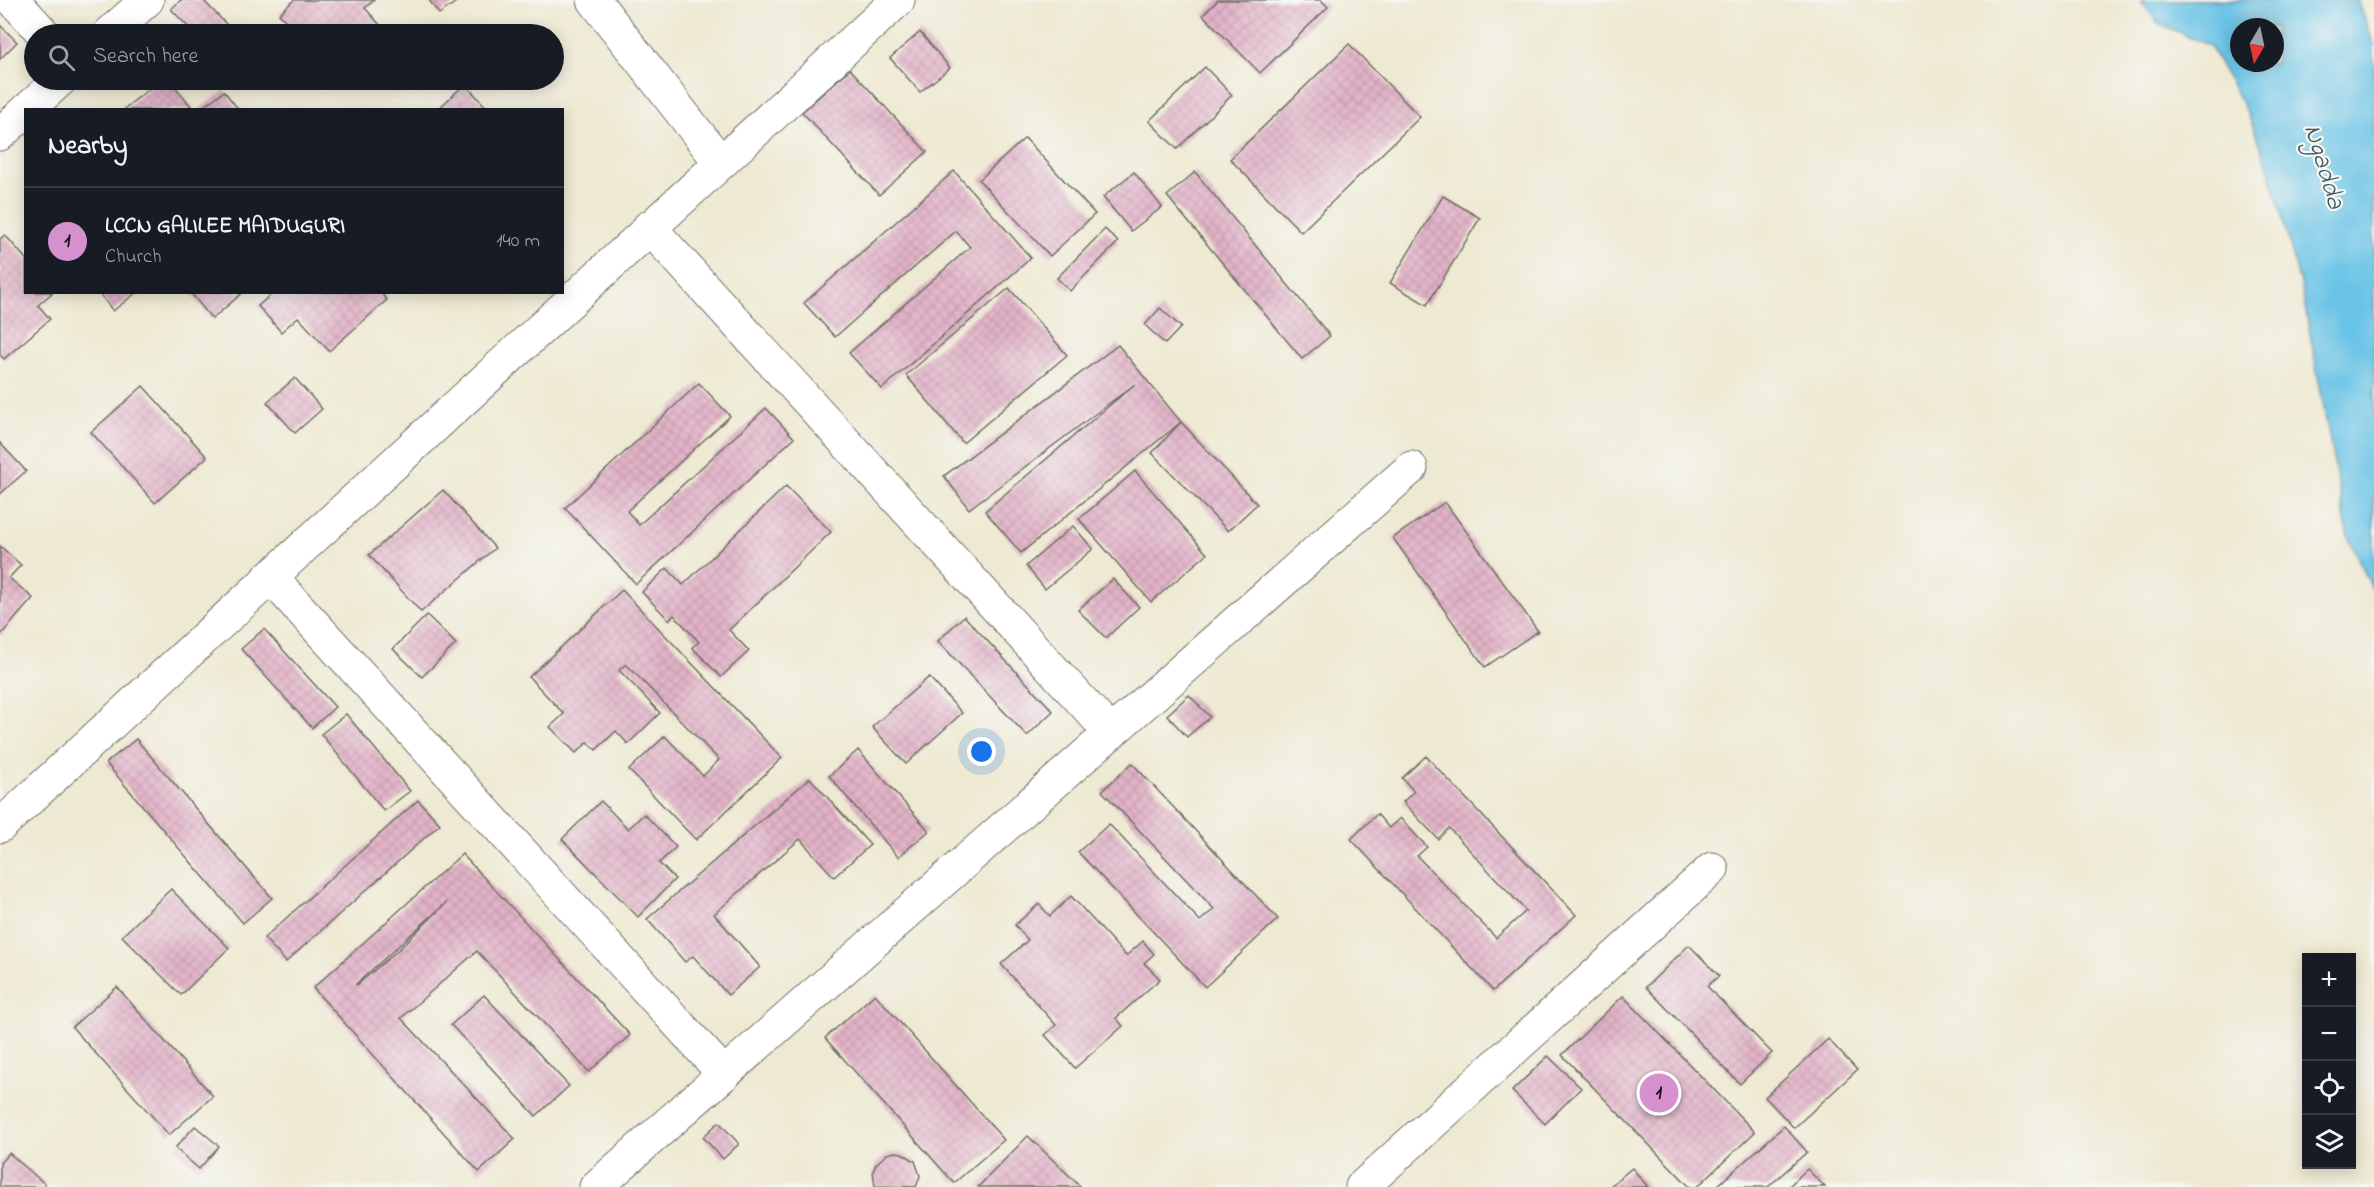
<!DOCTYPE html>
<meta charset="utf-8">
<style>
:root{--surface:#171b24;--page:#242831;--text:#f1f3f6;--muted:#9ea1a6;--line:#363941;--accent:#d690ce}
body{margin:0;font-family:"Indie Flower",sans-serif;background:var(--page);color:var(--text)}
.controls{position:absolute;right:18px;bottom:18px;display:grid;overflow:hidden;border-radius:0px;box-shadow:0 3px 15px #0003}
.controls button{width:54px;height:54px;display:grid;place-items:center;padding:0;border:0;border-bottom:2px solid var(--line);background:var(--surface);color:var(--text);font:30px sans-serif}
.compass{position:absolute;left:2230px;top:18px;width:54px;height:54px;border-radius:50%;background:var(--surface);box-shadow:0 3px 15px #0003;rotate:189deg}
.you{position:absolute;left:982px;top:752px;width:21px;height:21px;margin:-15px;border:4px solid #fff;border-radius:50%;background:#1a73e8;box-shadow:0 0 0 9px #1a73e833}
.badge{display:grid;place-items:center;width:39px;height:39px;border-radius:50%;background:var(--accent);color:#111;font-size:20px;font-weight:700}
.pin{position:absolute;translate:-50% -50%;border:3px solid #fff;box-shadow:0 2px 6px #0006}
.list{margin:0;padding:0;list-style:none}
h2{display:flex;justify-content:space-between;align-items:center;height:78px;margin:0;padding:0 24px;font-size:26px}
h2 small{font-size:20px;font-weight:400;color:var(--muted)}
.list li{display:grid;grid-template-columns:39px 1fr auto;gap:18px;align-items:center;box-sizing:border-box;height:108px;padding:0 24px;border-top:2px solid var(--line)}
.list b{display:block;font-size:22px;white-space:nowrap}
.list p{margin:0;font-size:20px;white-space:nowrap;color:var(--muted)}
.list em{font-size:20px;font-style:normal;color:var(--muted)}
.icon{flex:none;width:33px;height:33px;fill:none;stroke:currentColor;stroke-width:2;stroke-linecap:round;stroke-linejoin:round}
.map{position:relative;flex:none;width:2374px;height:1187px;overflow:hidden}
.search{position:absolute;background:var(--surface);box-shadow:0 3px 15px #0003;left:24px;top:24px;width:540px;height:66px;display:flex;align-items:center;gap:15px;box-sizing:border-box;padding:0 21px;border-radius:33px;color:var(--muted);font-size:22px}
.panel{position:absolute;background:var(--surface);box-shadow:0 3px 15px #0003;left:24px;top:108px;width:540px;height:186px;border-radius:0px}
.map>svg:first-child{display:block}
</style>
<div class="map">
<svg width="2374" height="1187" viewBox="0 0 2374 1187">
<defs>
<pattern id="building-cross-hatch" width="8" height="8" patternUnits="userSpaceOnUse" patternTransform="scale(1.5)"><rect width="8" height="8" fill="#e2b3c8"/><path d="M0 0l8 8M0 8l8-8" fill="none" stroke="#c29aac"/></pattern>
</defs>
<rect width="100%" height="100%" fill="#f6f6f2"/>
<filter id="ink" filterUnits="userSpaceOnUse"><feTurbulence type="fractalNoise" baseFrequency=".0167" numOctaves="2"/><feDisplacementMap in="SourceGraphic" scale="12" xChannelSelector="R" yChannelSelector="G"/><feConvolveMatrix kernelMatrix="1 2 1 2 8 2 1 2 1" color-interpolation-filters="sRGB"/></filter>
<filter id="wash" filterUnits="userSpaceOnUse"><feTurbulence type="fractalNoise" baseFrequency=".008" numOctaves="4" result="noise"/><feDisplacementMap in="SourceGraphic" scale="24" xChannelSelector="R" yChannelSelector="G"/><feGaussianBlur stdDeviation="1.35" result="paint"/><feColorMatrix in="noise" values="0 0 0 0 0 0 0 0 0 0 0 0 0 0 0 0 0 1.4 0 .05"/><feComposite in="paint" operator="in"/></filter>
<g filter="url(#wash)">
<rect width="100%" height="100%" fill="#eee9d2"/>
<path fill="#68c3e6" stroke="#4a7788" stroke-width="1.5" fill-rule="evenodd" d="M 2140,0 L 2358,0 L 2374,45 L 2374,592 L 2348,537 L 2302,291 L 2270,172 L 2248,114 L 2210,46 L 2158,23 ZM 2239,27 L 2275,27 L 2275,63 L 2239,63 Z"/>
<g id="blocks">
<g fill="url(#building-cross-hatch)" fill-rule="evenodd">
<path d="M 181,0 L 203,0 L 226,24 L 215,34 L 195,34 L 171,9 Z"/>
<path d="M 294,0 L 374,0 L 365,8 L 380,25 L 369,34 L 299,34 L 279,14 Z"/>
<path d="M 429,0 L 459,0 L 439,14 Z"/>
<path d="M 1218,0 L 1321,0 L 1328,7 L 1260,73 L 1203,15 Z"/>
<path d="M 0,25 L 17,42 L 0,59 Z"/>
<path d="M 920,32 L 950,68 L 920,92 L 890,58 Z"/>
<path d="M 1349,44 L 1420,117 L 1301,232 L 1230,159 Z"/>
<path d="M 1205,67 L 1232,95 L 1177,149 L 1149,121 Z"/>
<path d="M 850,69 L 927,152 L 879,195 L 802,112 Z"/>
<path d="M 161,80 L 170,80 L 194,110 L 126,110 L 125,108 Z"/>
<path d="M 465,84 L 489,110 L 437,110 Z"/>
<path d="M 224,91 L 239,110 L 199,110 Z"/>
<path d="M 1025,138 L 1095,214 L 1050,256 L 979,180 Z"/>
<path d="M 954,171 L 1031,258 L 882,389 L 849,353 L 970,247 L 956,231 L 835,337 L 804,303 Z"/>
<path d="M 1134,172 L 1162,207 L 1131,231 L 1103,197 Z"/>
<path d="M 1195,172 L 1330,336 L 1302,359 L 1167,196 Z"/>
<path d="M 1443,196 L 1480,218 L 1427,305 L 1390,283 Z"/>
<path d="M 1105,229 L 1118,242 L 1070,291 L 1057,278 Z"/>
<path d="M 5,235 L 26,259 L 26,292 L 53,292 L 38,305 L 50,319 L 4,359 L 0,355 L 0,239 Z"/>
<path d="M 1009,288 L 1067,355 L 963,443 L 906,375 Z"/>
<path d="M 98,292 L 137,292 L 113,311 Z"/>
<path d="M 190,292 L 240,292 L 241,294 L 212,319 Z"/>
<path d="M 274,292 L 380,292 L 387,300 L 329,351 L 298,317 L 281,332 L 258,306 Z"/>
<path d="M 1160,308 L 1181,327 L 1165,344 L 1145,325 Z"/>
<path d="M 1118,345 L 1181,422 L 1257,504 L 1228,531 L 1152,453 L 1181,422 L 1021,553 L 985,511 L 1135,384 L 969,509 L 944,476 Z"/>
<path d="M 295,378 L 322,409 L 295,433 L 267,402 Z"/>
<path d="M 699,383 L 730,416 L 627,511 L 639,525 L 766,408 L 794,438 L 636,584 L 565,508 Z"/>
<path d="M 143,386 L 207,457 L 155,503 L 91,432 Z"/>
<path d="M 0,443 L 26,471 L 0,494 Z"/>
<path d="M 1135,471 L 1207,554 L 1151,602 L 1079,519 Z"/>
<path d="M 786,486 L 831,532 L 729,630 L 749,651 L 721,677 L 692,647 L 699,642 L 674,615 L 669,620 L 642,592 L 667,568 L 683,585 Z"/>
<path d="M 443,490 L 495,548 L 421,612 L 369,555 Z"/>
<path d="M 1445,502 L 1538,631 L 1485,667 L 1393,538 Z"/>
<path d="M 1073,526 L 1093,549 L 1045,589 L 1026,566 Z"/>
<path d="M 0,546 L 21,565 L 9,578 L 33,598 L 0,636 Z"/>
<path d="M 1113,579 L 1139,607 L 1106,638 L 1078,610 Z"/>
<path d="M 622,590 L 782,758 L 696,840 L 629,770 L 665,736 L 703,776 L 719,760 L 626,664 L 619,670 L 660,713 L 628,744 L 616,731 L 596,750 L 588,742 L 576,753 L 550,727 L 564,714 L 529,677 Z"/>
<path d="M 427,615 L 456,644 L 422,677 L 393,649 Z"/>
<path d="M 964,616 L 1053,711 L 1027,736 L 938,641 Z"/>
<path d="M 264,629 L 335,707 L 312,728 L 241,649 Z"/>
<path d="M 929,677 L 962,713 L 906,764 L 872,727 Z"/>
<path d="M 1189,695 L 1210,717 L 1187,737 L 1167,715 Z"/>
<path d="M 346,714 L 410,791 L 384,811 L 321,734 Z"/>
<path d="M 136,739 L 272,898 L 243,923 L 106,763 Z"/>
<path d="M 858,750 L 929,831 L 898,857 L 829,776 Z"/>
<path d="M 1426,756 L 1576,915 L 1493,991 L 1351,839 L 1377,814 L 1389,828 L 1400,818 L 1427,847 L 1417,856 L 1496,938 L 1526,911 L 1449,828 L 1438,839 L 1403,802 L 1414,791 L 1402,778 Z"/>
<path d="M 1132,763 L 1278,919 L 1205,987 L 1078,852 L 1109,824 L 1200,921 L 1214,909 L 1102,791 Z"/>
<path d="M 810,778 L 870,845 L 834,877 L 800,839 L 714,914 L 760,967 L 728,995 L 693,956 L 685,962 L 647,919 Z"/>
<path d="M 418,800 L 440,824 L 286,962 L 264,938 Z"/>
<path d="M 601,801 L 628,829 L 644,814 L 676,847 L 659,863 L 675,879 L 638,917 L 562,839 Z"/>
<path d="M 462,854 L 630,1035 L 589,1072 L 477,951 L 401,1018 L 515,1139 L 479,1172 L 313,988 ZM 447,902 L 399,949 L 357,985 L 356,984 Z"/>
<path d="M 171,889 L 229,948 L 181,995 L 122,936 Z"/>
<path d="M 1071,896 L 1126,956 L 1143,941 L 1154,954 L 1144,963 L 1160,979 L 1116,1018 L 1123,1026 L 1075,1068 L 1045,1035 L 1056,1025 L 1001,964 L 1028,940 L 1015,925 L 1039,904 L 1050,916 Z"/>
<path d="M 1689,945 L 1719,976 L 1707,986 L 1772,1053 L 1740,1084 L 1646,987 Z"/>
<path d="M 117,987 L 213,1096 L 169,1135 L 72,1027 Z"/>
<path d="M 875,994 L 1004,1140 L 954,1183 L 825,1038 Z"/>
<path d="M 484,995 L 569,1086 L 536,1116 L 451,1025 Z"/>
<path d="M 1623,996 L 1755,1132 L 1697,1187 L 1690,1187 L 1562,1055 Z"/>
<path d="M 1828,1039 L 1857,1070 L 1794,1128 L 1765,1097 Z"/>
<path d="M 1548,1056 L 1581,1088 L 1545,1124 L 1512,1091 Z"/>
<path d="M 719,1122 L 739,1144 L 723,1159 L 703,1137 Z"/>
<path d="M 195,1126 L 219,1146 L 199,1169 L 175,1148 Z"/>
<path d="M 1784,1126 L 1807,1152 L 1768,1187 L 1716,1187 Z"/>
<path d="M 1028,1136 L 1081,1187 L 978,1187 Z"/>
<path d="M 895,1152 L 902,1153 L 915,1161 L 920,1176 L 916,1187 L 875,1186 L 873,1171 L 876,1164 L 887,1154 Z"/>
<path d="M 9,1153 L 45,1184 L 42,1187 L 0,1187 L 0,1163 Z"/>
<path d="M 1632,1168 L 1648,1187 L 1609,1187 Z"/>
<path d="M 1807,1169 L 1825,1187 L 1788,1187 Z"/>
</g>
</g>
</g>
<g filter="url(#ink)">
<use href="#blocks" fill-opacity="0" stroke="#6f6e65" stroke-width="1.5"/>
<g fill="none" stroke-linecap="round" stroke-linejoin="round">
<defs>
<g id="minor">
<path d="M 13,0 L 44,34"/>
<path d="M 594,0 L 720,162"/>
<path d="M 109,34 L 147,0"/>
<path d="M 27,110 L 60,80"/>
<path d="M 0,134 L 26,111"/>
<path d="M 649,227 L 1111,733"/>
<path d="M 270,576 L 724,1074"/>
<path d="M 0,826 L 898,0"/>
<path d="M 596,1187 L 1411,468"/>
<path d="M 1362,1187 L 1712,869"/>
</g>
</defs>
<use href="#minor" stroke="#6f6e65" stroke-width="35"/>
<use href="#minor" stroke="#fff" stroke-width="33"/>
</g>
</g>
<g text-anchor="middle" dominant-baseline="central" stroke-width="4.5" stroke-linejoin="round" paint-order="stroke">
<g font-size="26" font-style="italic" fill="#3d5963" stroke="#f6f6f2">
<text transform="translate(2323 167) rotate(73)">Ngadda</text>
</g>
</g>
</svg>
<div class="controls">
<button>+</button>
<button>−</button>
<button><svg class="icon" aria-label="locate" viewBox="0 0 24 24"><circle cx="12" cy="12" r="6"/><path d="M12 2v4M12 18v4M2 12h4M18 12h4"/></svg></button>
<button><svg class="icon" aria-label="layers" viewBox="0 0 24 24"><path d="M12 4l9 5-9 5-9-5zM3 14l9 5 9-5"/></svg></button>
</div>
<svg class="compass" viewBox="-18 -18 36 36"><path d="M0-13l5 13h-10z" fill="#e53935"/><path d="M0 13l5-13h-10z" fill="#9ea1a6"/></svg>
<div class="you"></div>
<div class="pin badge" style="left:1659px;top:1093px">1</div>
<div class="search"><svg class="icon" aria-label="search" viewBox="0 0 24 24"><circle cx="10" cy="10" r="6"/><path d="M15 15l6 6"/></svg>Search here</div>
<section class="panel">
<h2>Nearby<small></small></h2>
<ul class="list">
<li><span class="badge">1</span><div><b>LCCN GALILEE MAIDUGURI</b><p>Church</p></div><em>140 m</em></li>
</ul>
</section>
</div>
